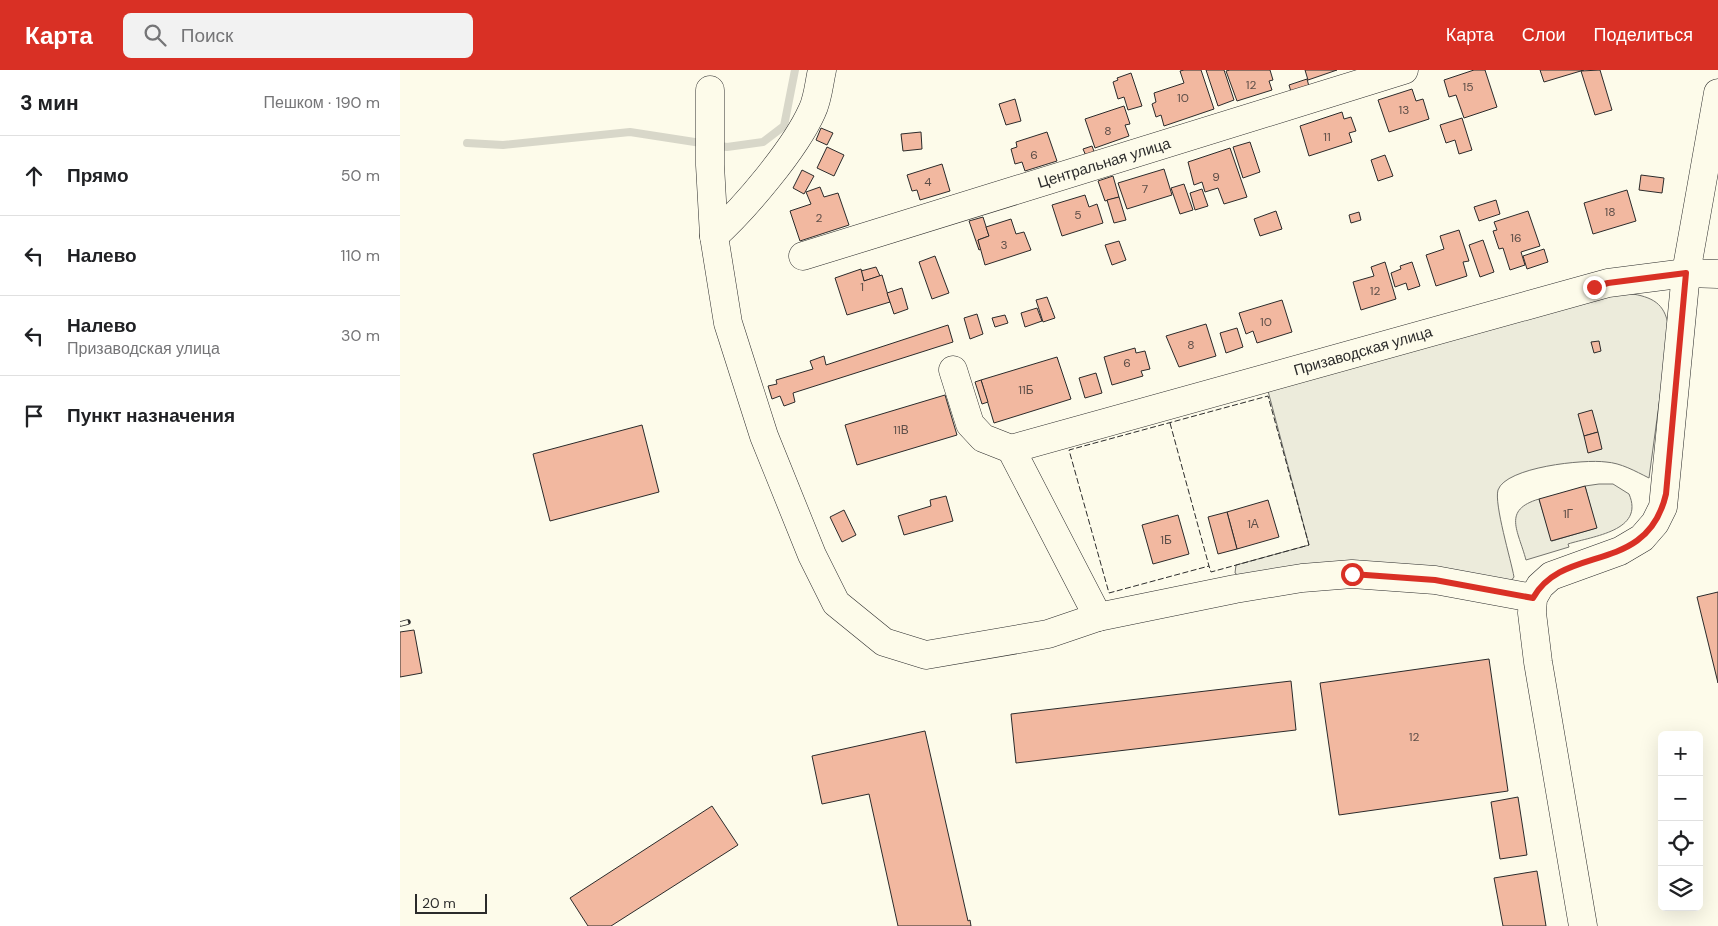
<!DOCTYPE html>
<html lang="ru">
<meta charset="utf-8">
<style>
:root{--surface:#fff;--page:#f2f2f2;--text:#202124;--muted:#757577;--line:#e0e0e0;--accent:#d93025}
body{margin:0;font-family:"DM Sans",sans-serif;background:var(--page);color:var(--text)}
.controls{position:absolute;right:15px;bottom:15px;display:grid;overflow:hidden;border-radius:8px;box-shadow:0 5px 20px #0002}
.controls button{width:45px;height:45px;display:grid;place-items:center;padding:0;border:0;border-bottom:1px solid var(--line);background:var(--surface);color:var(--text);font:25px sans-serif}
.scale{position:absolute;left:15px;bottom:12px;width:72px;box-sizing:border-box;padding-left:5px;border:2px solid #2b2b2b;border-top:0;font-size:14px;line-height:18px;white-space:nowrap;color:#2b2b2b;-webkit-text-stroke:4px #fdfbea;paint-order:stroke}
.stop{position:absolute;width:15px;height:15px;margin:-11px;border:4px solid #d93025;border-radius:50%;background:#fff}
.stop.end{background:#d93025;border-color:#fff;box-shadow:0 1px 5px #0008}
.list{margin:0;padding:0;list-style:none}
h2{display:flex;justify-content:space-between;align-items:center;height:65px;margin:0;padding:0 20px;font-size:21px}
h2 small{font-size:16px;font-weight:400;color:var(--muted)}
.list li{display:grid;grid-template-columns:32px 1fr auto;gap:15px;align-items:center;box-sizing:border-box;height:80px;padding:0 20px;border-top:1px solid var(--line)}
.list b{display:block;font-size:19px;white-space:nowrap}
.list p{margin:0;font-size:16px;white-space:nowrap;color:var(--muted)}
.list em{font-size:16px;font-style:normal;color:var(--muted)}
.icon{flex:none;width:28px;height:28px;fill:none;stroke:currentColor;stroke-width:2;stroke-linecap:round;stroke-linejoin:round}
.map{position:relative;flex:none;width:1318px;height:856px;overflow:hidden}
header{display:flex;align-items:center;gap:30px;box-sizing:border-box;height:70px;padding:0 25px;background:var(--accent);color:#fff}
header strong{font-size:24px}
nav{display:flex;gap:28px;margin-inline-start:auto;font-size:18px}
.search{width:350px;height:45px;background:var(--page);display:flex;align-items:center;gap:12px;box-sizing:border-box;padding:0 18px;border-radius:8px;color:var(--muted);font-size:19px}
main{display:flex}
aside{flex:1;background:var(--surface)}
.map>svg:first-child{display:block}
</style>
<header>
<strong>Карта</strong>
<div class="search"><svg class="icon" aria-label="search" viewBox="0 0 24 24"><circle cx="10" cy="10" r="6"/><path d="M15 15l6 6"/></svg>Поиск</div>
<nav><a>Карта</a><a>Слои</a><a>Поделиться</a></nav>
</header>
<main>
<aside>
<h2>3 мин<small>Пешком · 190 m</small></h2>
<ul class="list">
<li><svg class="icon" aria-label="ahead" viewBox="0 0 24 24"><path d="M12 20V5M6 11l6-6 6 6"/></svg><div><b>Прямо</b></div><em>50 m</em></li>
<li><svg class="icon" aria-label="left" viewBox="0 0 24 24"><path d="M17 20v-9H6M10 6l-5 5 5 5"/></svg><div><b>Налево</b></div><em>110 m</em></li>
<li><svg class="icon" aria-label="left" viewBox="0 0 24 24"><path d="M17 20v-9H6M10 6l-5 5 5 5"/></svg><div><b>Налево</b><p>Призаводская улица</p></div><em>30 m</em></li>
<li><svg class="icon" aria-label="arrive" viewBox="0 0 24 24"><path d="M6 21V4h12l-3 4 3 4H6"/></svg><div><b>Пункт назначения</b></div></li>
</ul>
</aside>
<div class="map">
<svg width="1318" height="856" viewBox="0 0 1318 856">
<rect width="100%" height="100%" fill="#fdfbea"/>
<g fill="#ecebdb" stroke="#74746e">
<path d="M 1233,224 C 1256,228 1266,236 1269,260 L 1249,408 C 1235,401 1221,393 1206,392 C 1184,389 1106,397 1098,420 C 1094,434 1111,490 1114,507 L 1107,516 L 844,510 L 835,503 L 836,495 L 909,475 L 868,321 L 1214,225 Z"/>
<path d="M 1199,414 L 1213,414 L 1229,424 C 1245,461 1193,466 1168,474 L 1169,477 L 1126,490 C 1118,460 1102,440 1139,429 L 1152,471 L 1196,458 L 1185,416 Z"/>
</g>
<g fill="none" stroke-linecap="round" stroke-linejoin="round">
<path stroke="#d8d7c9" stroke-width="8" d="M 67,73 L 103,75 L 230,62 L 327,77 L 363,72 L 384,56 L 395,0"/>
</g>
<g fill="#f2b8a0" stroke="#2b2b2b">
<path d="M 784,0 L 801,0 L 814,39 L 764,56 L 761,45 L 756,47 L 752,34 L 756,32 L 754,23 L 784,13 L 780,1 Z"/>
<path d="M 806,0 L 824,0 L 834,30 L 818,36 Z"/>
<path d="M 830,0 L 870,0 L 873,10 L 869,11 L 872,20 L 837,31 L 826,1 Z"/>
<path d="M 905,0 L 937,0 L 908,10 Z"/>
<path d="M 1074,0 L 1085,0 L 1097,37 L 1064,48 L 1056,25 L 1049,27 L 1044,10 Z"/>
<path d="M 1140,0 L 1184,0 L 1144,12 Z"/>
<path d="M 1200,0 L 1212,40 L 1195,45 L 1181,1 Z"/>
<path d="M 731,3 L 742,36 L 728,40 L 724,27 L 718,29 L 713,12 L 718,10 L 717,8 Z"/>
<path d="M 907,9 L 910,20 L 892,25 L 889,15 Z"/>
<path d="M 1012,19 L 1016,31 L 1023,29 L 1029,49 L 989,62 L 978,30 Z"/>
<path d="M 615,29 L 621,51 L 606,55 L 599,34 Z"/>
<path d="M 724,36 L 730,54 L 725,55 L 729,66 L 695,78 L 685,49 Z"/>
<path d="M 942,42 L 944,49 L 951,47 L 956,61 L 949,63 L 952,72 L 909,86 L 900,56 Z"/>
<path d="M 1062,48 L 1072,80 L 1059,84 L 1055,70 L 1046,73 L 1040,55 Z"/>
<path d="M 421,58 L 433,63 L 427,75 L 416,70 Z"/>
<path d="M 521,62 L 522,79 L 503,81 L 501,64 Z"/>
<path d="M 647,62 L 657,91 L 625,101 L 622,92 L 615,94 L 611,79 L 617,77 L 616,72 Z"/>
<path d="M 850,72 L 860,102 L 843,108 L 833,77 Z"/>
<path d="M 692,76 L 695,84 L 686,86 L 683,79 Z"/>
<path d="M 427,77 L 444,85 L 434,106 L 417,98 Z"/>
<path d="M 830,78 L 847,127 L 824,134 L 818,118 L 805,122 L 802,112 L 794,115 L 788,92 Z"/>
<path d="M 985,85 L 993,106 L 978,111 L 971,90 Z"/>
<path d="M 542,94 L 550,121 L 520,130 L 517,120 L 512,121 L 507,105 Z"/>
<path d="M 764,99 L 772,125 L 727,139 L 718,113 Z"/>
<path d="M 402,100 L 414,106 L 404,124 L 393,118 Z"/>
<path d="M 1241,105 L 1264,108 L 1262,123 L 1239,120 Z"/>
<path d="M 713,106 L 719,127 L 705,131 L 698,111 Z"/>
<path d="M 784,114 L 793,140 L 780,144 L 771,118 Z"/>
<path d="M 420,117 L 424,127 L 438,123 L 449,155 L 400,171 L 390,141 L 411,134 L 406,122 Z"/>
<path d="M 802,119 L 808,136 L 795,140 L 790,123 Z"/>
<path d="M 1227,120 L 1236,151 L 1193,164 L 1184,133 Z"/>
<path d="M 685,125 L 689,137 L 697,134 L 703,153 L 662,166 L 652,135 Z"/>
<path d="M 719,127 L 726,150 L 714,153 L 707,130 Z"/>
<path d="M 1096,130 L 1100,144 L 1079,151 L 1074,137 Z"/>
<path d="M 876,141 L 882,159 L 860,166 L 854,149 Z"/>
<path d="M 1128,141 L 1140,176 L 1121,182 L 1125,195 L 1110,200 L 1103,178 L 1099,179 L 1093,161 L 1097,160 L 1094,152 Z"/>
<path d="M 959,142 L 961,150 L 951,153 L 949,145 Z"/>
<path d="M 583,147 L 589,166 L 578,170 L 581,179 L 579,180 L 569,151 Z"/>
<path d="M 611,149 L 616,164 L 624,162 L 631,180 L 585,195 L 578,170 L 589,166 L 586,157 Z"/>
<path d="M 1059,160 L 1069,191 L 1063,192 L 1067,206 L 1036,216 L 1026,185 L 1044,179 L 1040,166 Z"/>
<path d="M 1083,170 L 1094,202 L 1080,207 L 1069,175 Z"/>
<path d="M 719,171 L 726,190 L 712,195 L 705,175 Z"/>
<path d="M 1144,179 L 1148,192 L 1127,199 L 1123,186 Z"/>
<path d="M 535,186 L 549,223 L 532,229 L 519,192 Z"/>
<path d="M 985,192 L 996,229 L 961,240 L 953,212 L 974,206 L 971,197 Z"/>
<path d="M 1012,192 L 1020,216 L 1008,220 L 1006,213 L 995,217 L 991,203 L 1001,199 L 1000,196 Z"/>
<path d="M 476,197 L 480,206 L 464,211 L 461,201 Z"/>
<path d="M 461,199 L 464,211 L 482,205 L 490,232 L 447,245 L 435,208 Z"/>
<path d="M 502,218 L 508,239 L 494,244 L 487,223 Z"/>
<path d="M 647,227 L 655,248 L 643,252 L 636,230 Z"/>
<path d="M 882,230 L 892,262 L 857,273 L 853,261 L 846,264 L 839,243 Z"/>
<path d="M 637,238 L 642,251 L 625,257 L 621,243 Z"/>
<path d="M 577,244 L 583,264 L 570,269 L 564,248 Z"/>
<path d="M 605,245 L 608,253 L 595,257 L 592,248 Z"/>
<path d="M 806,254 L 816,286 L 779,297 L 766,266 Z"/>
<path d="M 548,255 L 553,272 L 393,323 L 395,332 L 384,336 L 380,326 L 372,329 L 368,316 L 377,314 L 376,310 L 413,299 L 410,291 L 424,286 L 426,295 Z"/>
<path d="M 837,258 L 843,277 L 826,283 L 820,263 Z"/>
<path d="M 1199,271 L 1201,281 L 1194,283 L 1191,272 Z"/>
<path d="M 735,278 L 736,283 L 745,281 L 750,299 L 741,301 L 743,306 L 712,315 L 704,287 Z"/>
<path d="M 657,287 L 671,329 L 594,353 L 581,310 Z"/>
<path d="M 696,303 L 702,323 L 685,328 L 679,308 Z"/>
<path d="M 581,310 L 588,332 L 582,334 L 575,312 Z"/>
<path d="M 545,325 L 557,365 L 457,395 L 445,355 Z"/>
<path d="M 1192,340 L 1198,362 L 1184,366 L 1178,344 Z"/>
<path d="M 242,355 L 259,422 L 150,451 L 133,384 Z"/>
<path d="M 1198,362 L 1202,379 L 1188,383 L 1184,366 Z"/>
<path d="M 1185,416 L 1197,458 L 1151,471 L 1139,429 Z"/>
<path d="M 546,426 L 553,451 L 504,465 L 498,446 L 531,436 L 530,430 Z"/>
<path d="M 868,430 L 879,467 L 837,479 L 827,442 Z"/>
<path d="M 444,440 L 456,465 L 442,472 L 430,447 Z"/>
<path d="M 827,442 L 837,479 L 818,484 L 808,447 Z"/>
<path d="M 778,445 L 789,484 L 753,494 L 742,455 Z"/>
<path d="M 1318,522 L 1318,613 L 1297,527 Z"/>
<path d="M 14,560 L 22,603 L 0,607 L 0,562 Z"/>
<path d="M 1089,589 L 1108,721 L 939,745 L 920,613 Z"/>
<path d="M 891,611 L 896,660 L 616,693 L 611,644 Z"/>
<path d="M 525,661 L 568,851 L 570,850 L 571,856 L 498,856 L 469,724 L 422,734 L 412,686 Z"/>
<path d="M 1118,727 L 1127,785 L 1100,789 L 1091,732 Z"/>
<path d="M 312,736 L 338,775 L 211,856 L 188,856 L 170,828 Z"/>
<path d="M 1137,801 L 1146,856 L 1103,856 L 1094,808 Z"/>
</g>
<g fill="none" stroke-linecap="round" stroke-linejoin="round">
<defs>
<g id="minor">
<path d="M 310,20 L 310,95 L 314,166 L 328,253 L 364,366 L 412,485 L 436,533 L 484,572 L 526,585 L 648,564 L 698,547 L 835,519 L 902,508 L 952,504 L 1035,510 L 1133,528"/>
<path d="M 314,166 C 345,138 395,79 412,41 C 418,29 419,13 422,0"/>
<path d="M 403,186 L 1004,0"/>
<path d="M 553,300 L 570,354 L 583,368 L 611,379 L 698,547"/>
<path d="M 611,379 L 1208,213 L 1286,203 L 1318,204"/>
<path d="M 1183,856 L 1138,592 L 1132,543 L 1133,528 L 1140,516 L 1151,506 L 1220,481 L 1242,468 L 1255,453 L 1263,437 L 1286,203 L 1318,23"/>
</g>
</defs>
<use href="#minor" stroke="#2b2b2b" stroke-width="29"/>
<use href="#minor" stroke="#fdfbea" stroke-width="28"/>
<defs>
<path id="rail" d="M 0,554 L 8,552"/>
</defs>
<use href="#rail" stroke="#2b2b2b" stroke-width="5.5"/>
<use href="#rail" stroke="#fdfbea" stroke-width="4" stroke-dasharray="11" stroke-linecap="butt"/>
<path stroke="#2b2b2b" stroke-width="1" stroke-dasharray="6 2.5" stroke-linecap="butt" d="M 770,353 L 809,496 L 811,502 L 909,475 L 868,326 L 669,380 L 709,523 L 809,496"/>
</g>
<g fill="none" stroke-linecap="round" stroke-linejoin="round">
<path stroke="#d93025" stroke-width="6" d="M 952,504 L 1035,510 L 1133,528 C 1164,473 1247,506 1266,424 L 1286,203 L 1208,213 L 1194,217"/>
</g>
<g text-anchor="middle" dominant-baseline="central" stroke-width="4" stroke-linejoin="round" paint-order="stroke">
<g font-size="12" fill="#5d4e48">
<text x="851" y="15">12</text>
<text x="1068" y="17">15</text>
<text x="783" y="28">10</text>
<text x="1004" y="40">13</text>
<text x="708" y="61">8</text>
<text x="927" y="67">11</text>
<text x="634" y="85">6</text>
<text x="816" y="107">9</text>
<text x="528" y="112">4</text>
<text x="745" y="119">7</text>
<text x="1210" y="142">18</text>
<text x="678" y="145">5</text>
<text x="419" y="148">2</text>
<text x="1116" y="168">16</text>
<text x="604" y="175">3</text>
<text x="462" y="217">1</text>
<text x="975" y="221">12</text>
<text x="866" y="252">10</text>
<text x="791" y="275">8</text>
<text x="727" y="293">6</text>
<text x="626" y="320">11Б</text>
<text x="501" y="360">11В</text>
<text x="1168" y="444">1Г</text>
<text x="853" y="454">1А</text>
<text x="766" y="470">1Б</text>
<text x="1014" y="667">12</text>
</g>
<g font-size="15" fill="#2b2b2b" stroke="#fdfbea">
<text transform="translate(704 93) rotate(-17)">Центральная улица</text>
<text transform="translate(963 281) rotate(-16)">Призаводская улица</text>
</g>
</g>
</svg>
<div class="controls">
<button>+</button>
<button>−</button>
<button><svg class="icon" aria-label="locate" viewBox="0 0 24 24"><circle cx="12" cy="12" r="6"/><path d="M12 2v4M12 18v4M2 12h4M18 12h4"/></svg></button>
<button><svg class="icon" aria-label="layers" viewBox="0 0 24 24"><path d="M12 4l9 5-9 5-9-5zM3 14l9 5 9-5"/></svg></button>
</div>
<div class="scale">20 m</div>
<div class="stop" style="left:952px;top:504px"></div>
<div class="stop end" style="left:1194px;top:217px"></div>
</div>
</main>
